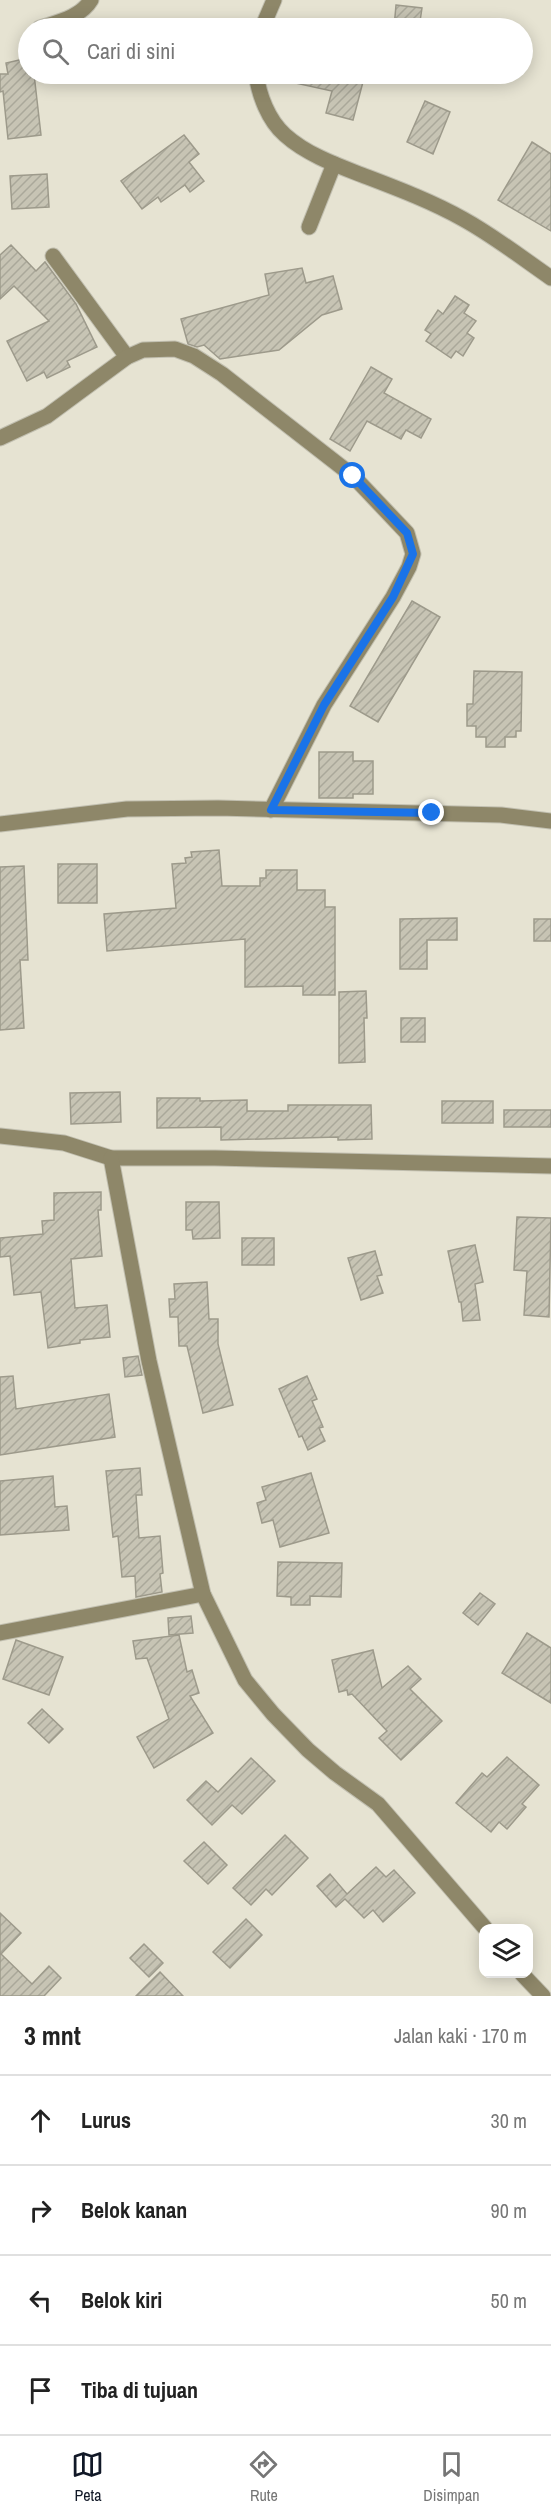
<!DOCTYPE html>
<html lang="id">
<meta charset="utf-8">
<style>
:root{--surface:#fff;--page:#f2f2f2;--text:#222;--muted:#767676;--line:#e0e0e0;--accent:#111827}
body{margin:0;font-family:"Archivo Narrow",sans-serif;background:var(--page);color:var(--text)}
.controls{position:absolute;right:18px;bottom:18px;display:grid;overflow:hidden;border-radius:12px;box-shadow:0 3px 15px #0003}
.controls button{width:54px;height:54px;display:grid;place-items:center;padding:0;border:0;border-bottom:2px solid var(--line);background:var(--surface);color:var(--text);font:30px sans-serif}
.stop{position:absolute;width:18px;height:18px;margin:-14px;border:4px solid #1a73e8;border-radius:50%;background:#fff}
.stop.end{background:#1a73e8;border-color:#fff;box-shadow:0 2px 6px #0008}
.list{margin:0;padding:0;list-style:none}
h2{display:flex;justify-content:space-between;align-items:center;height:78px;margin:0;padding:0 24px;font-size:26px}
h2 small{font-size:20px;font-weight:400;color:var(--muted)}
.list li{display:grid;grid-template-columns:39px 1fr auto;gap:18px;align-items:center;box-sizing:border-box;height:90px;padding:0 24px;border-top:2px solid var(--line)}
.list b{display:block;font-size:22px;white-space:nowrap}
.list em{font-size:20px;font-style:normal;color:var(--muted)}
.icon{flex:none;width:33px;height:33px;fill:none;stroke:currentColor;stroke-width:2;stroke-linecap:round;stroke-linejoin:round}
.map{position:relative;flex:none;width:551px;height:1996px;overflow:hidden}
.search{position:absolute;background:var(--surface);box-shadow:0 3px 15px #0003;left:18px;right:18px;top:18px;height:66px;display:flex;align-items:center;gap:15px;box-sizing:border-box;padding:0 21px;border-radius:33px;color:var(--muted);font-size:22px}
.sheet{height:438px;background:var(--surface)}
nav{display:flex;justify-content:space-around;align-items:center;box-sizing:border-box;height:84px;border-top:2px solid var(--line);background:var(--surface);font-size:16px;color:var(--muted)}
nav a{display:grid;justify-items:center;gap:3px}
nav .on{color:var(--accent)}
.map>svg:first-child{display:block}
</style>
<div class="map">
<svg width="551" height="1996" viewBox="0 0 551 1996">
<defs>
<pattern id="building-hatch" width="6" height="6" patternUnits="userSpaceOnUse" patternTransform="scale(1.5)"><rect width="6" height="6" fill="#c7c4b4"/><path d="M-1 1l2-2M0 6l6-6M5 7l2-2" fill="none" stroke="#aaa89a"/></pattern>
</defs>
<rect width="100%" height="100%" fill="#e6e3d2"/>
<g fill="url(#building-hatch)" stroke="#9d9a8b" stroke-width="1.5">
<path d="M 396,5 L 422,8 L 419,28 L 394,28 Z"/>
<path d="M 28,58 L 28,74 L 34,74 L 41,135 L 8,139 L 3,91 L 0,92 L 0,74 L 8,74 L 6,63 Z"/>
<path d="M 286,74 L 347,74 L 364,78 L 353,120 L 326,113 L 332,91 L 286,81 Z"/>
<path d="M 425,101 L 450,112 L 433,154 L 407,142 Z"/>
<path d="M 184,135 L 199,154 L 189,162 L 204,181 L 190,192 L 185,185 L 161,202 L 158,197 L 142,209 L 121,181 Z"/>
<path d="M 532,142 L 551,154 L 551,231 L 498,200 Z"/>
<path d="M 47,174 L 49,207 L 12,209 L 10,176 Z"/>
<path d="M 11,245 L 36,271 L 45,262 L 76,304 L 97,347 L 67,361 L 70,367 L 47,378 L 44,372 L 27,381 L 7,341 L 49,321 L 14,286 L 0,299 L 0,255 Z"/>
<path d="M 302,268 L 306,283 L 333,276 L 342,309 L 322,315 L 279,350 L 220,359 L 204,345 L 197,347 L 188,344 L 181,319 L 269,295 L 265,274 Z"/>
<path d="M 455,296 L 469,305 L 464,313 L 476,321 L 467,333 L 474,338 L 463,356 L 456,351 L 451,358 L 426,341 L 431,334 L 425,330 L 438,310 L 443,314 Z"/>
<path d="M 371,367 L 392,379 L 384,393 L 431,419 L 421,438 L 406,430 L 401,439 L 367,421 L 350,451 L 330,439 Z"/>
<path d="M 412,601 L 440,617 L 378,722 L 350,706 Z"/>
<path d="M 474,671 L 522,672 L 521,731 L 516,731 L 516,737 L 505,737 L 505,747 L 486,747 L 486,737 L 476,737 L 476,726 L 467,726 L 467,704 L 473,704 Z"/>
<path d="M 319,752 L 353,752 L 353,761 L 373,761 L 373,794 L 353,794 L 353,798 L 319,798 Z"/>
<path d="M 219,850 L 222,886 L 260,886 L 260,878 L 266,878 L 266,870 L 297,870 L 297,890 L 325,890 L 325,907 L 335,907 L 335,995 L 303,995 L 303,986 L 245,987 L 245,939 L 107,951 L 104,914 L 176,908 L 172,864 L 186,863 L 185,858 L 192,857 L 191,852 Z"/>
<rect x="58" y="864" width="39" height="39"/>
<path d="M 24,866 L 28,960 L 20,960 L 24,1028 L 0,1030 L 0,867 Z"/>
<path d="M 457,918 L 457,940 L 427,940 L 427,969 L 400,969 L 400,919 Z"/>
<rect x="534" y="919" width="17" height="22"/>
<path d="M 366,991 L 367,1018 L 364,1018 L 365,1062 L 339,1063 L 339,992 Z"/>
<rect x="401" y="1018" width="24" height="24"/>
<path d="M 120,1092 L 121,1122 L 71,1124 L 70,1093 Z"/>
<path d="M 157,1098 L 200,1098 L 200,1101 L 247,1100 L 247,1111 L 288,1111 L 288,1105 L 371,1105 L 372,1139 L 338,1140 L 338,1137 L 221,1140 L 221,1127 L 157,1128 Z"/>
<rect x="442" y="1101" width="51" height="22"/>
<rect x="504" y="1110" width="47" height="17"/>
<path d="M 101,1192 L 101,1210 L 98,1210 L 102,1256 L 71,1259 L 75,1308 L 107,1305 L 110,1337 L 80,1340 L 80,1343 L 48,1348 L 41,1292 L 14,1295 L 10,1256 L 0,1257 L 0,1238 L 43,1234 L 42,1221 L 54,1220 L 54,1193 Z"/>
<path d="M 186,1202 L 219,1202 L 220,1238 L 193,1239 L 192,1230 L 186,1230 Z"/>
<path d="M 517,1217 L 551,1218 L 549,1317 L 524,1315 L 527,1271 L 514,1270 Z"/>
<rect x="242" y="1238" width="32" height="27"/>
<path d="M 475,1245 L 483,1282 L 475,1284 L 480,1320 L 463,1321 L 461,1302 L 459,1302 L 448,1251 Z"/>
<path d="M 375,1251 L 382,1275 L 377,1276 L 383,1293 L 361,1300 L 348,1258 Z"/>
<path d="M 207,1282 L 209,1319 L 218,1319 L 218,1344 L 233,1405 L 203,1413 L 187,1346 L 179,1346 L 178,1317 L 170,1317 L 169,1299 L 175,1299 L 174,1284 Z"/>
<path d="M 138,1356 L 142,1375 L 125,1377 L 123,1358 Z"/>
<path d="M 13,1376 L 16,1409 L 109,1394 L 115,1437 L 0,1455 L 0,1377 Z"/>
<path d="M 307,1376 L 317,1399 L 312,1401 L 323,1427 L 319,1428 L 325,1441 L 308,1450 L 302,1436 L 299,1437 L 279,1389 Z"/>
<path d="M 140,1468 L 142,1495 L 136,1495 L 139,1538 L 160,1536 L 163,1573 L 160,1574 L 162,1592 L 136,1597 L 135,1576 L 122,1577 L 118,1536 L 113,1537 L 106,1471 Z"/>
<path d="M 311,1473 L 329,1533 L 280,1547 L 273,1520 L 262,1523 L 257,1503 L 266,1500 L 262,1487 Z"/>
<path d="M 53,1476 L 55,1507 L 67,1506 L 69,1530 L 0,1535 L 0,1481 Z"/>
<path d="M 278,1562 L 342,1563 L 341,1597 L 310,1596 L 310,1605 L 291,1605 L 291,1597 L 277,1596 Z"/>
<path d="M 480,1593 L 495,1604 L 478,1625 L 463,1613 Z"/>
<path d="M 191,1616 L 193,1633 L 169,1635 L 168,1618 Z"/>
<path d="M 527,1633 L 551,1648 L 551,1703 L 502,1673 Z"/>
<path d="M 179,1635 L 187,1672 L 192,1670 L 199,1693 L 190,1696 L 213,1733 L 154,1768 L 137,1737 L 169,1719 L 147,1658 L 136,1659 L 133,1641 Z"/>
<path d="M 16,1640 L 63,1657 L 49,1695 L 3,1679 Z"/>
<path d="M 373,1650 L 382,1688 L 408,1666 L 421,1679 L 410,1689 L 442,1721 L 401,1760 L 379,1738 L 387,1731 L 352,1694 L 348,1695 L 347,1690 L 339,1692 L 332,1660 Z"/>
<path d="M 42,1709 L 63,1729 L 49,1743 L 28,1723 Z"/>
<path d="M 507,1757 L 539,1785 L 522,1804 L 526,1807 L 507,1829 L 499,1822 L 491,1832 L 456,1803 L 482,1773 L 487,1777 Z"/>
<path d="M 251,1758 L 275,1781 L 242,1814 L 232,1805 L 212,1825 L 187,1800 L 206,1781 L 218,1792 Z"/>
<path d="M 285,1835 L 308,1858 L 272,1895 L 266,1889 L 251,1905 L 233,1888 Z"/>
<path d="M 204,1842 L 227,1865 L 208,1884 L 184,1861 Z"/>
<path d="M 376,1867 L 386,1877 L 394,1870 L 415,1893 L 383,1922 L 373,1910 L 364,1918 L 345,1899 L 336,1907 L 317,1886 L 330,1874 L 347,1894 Z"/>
<path d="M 0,1913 L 21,1933 L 1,1954 L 32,1984 L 49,1966 L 61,1978 L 44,1996 L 0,1996 Z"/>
<path d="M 246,1919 L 262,1935 L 230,1968 L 213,1952 Z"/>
<path d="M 144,1944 L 163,1963 L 149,1977 L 130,1958 Z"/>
<path d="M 160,1972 L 183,1996 L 136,1996 Z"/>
</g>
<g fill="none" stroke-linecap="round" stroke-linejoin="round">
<defs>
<g id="minor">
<path d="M 40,28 C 58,22 81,17 91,0"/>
<path d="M 262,28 L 274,0"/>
<path d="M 256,74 C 259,95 268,120 285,135 C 306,154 336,165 362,175 C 396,188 431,201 463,219 C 494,236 522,258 551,278"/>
<path d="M 309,227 L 334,164"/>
<path d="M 53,256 L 127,357"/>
<path d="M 0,438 L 47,416 L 127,357 L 143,350 L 175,349 L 194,356 L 222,374 L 353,476 L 407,533 L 413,554 L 409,567 L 393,597 L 324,705 L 271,810"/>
<path d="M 0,824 L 127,809 L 218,808 L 501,815 L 551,821"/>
<path d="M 0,1136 L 64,1143 L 111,1158 L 215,1158 L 551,1166"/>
<path d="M 111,1158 L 149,1361 L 203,1594 L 245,1680 L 273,1714 L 308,1750 L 335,1773 L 378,1804 L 485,1928"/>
<path d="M 0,1633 L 203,1594"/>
<path d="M 522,1974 L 543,1996"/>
</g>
</defs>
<use href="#minor" stroke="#c1bfb0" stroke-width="17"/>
<use href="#minor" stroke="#8e8769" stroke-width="15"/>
</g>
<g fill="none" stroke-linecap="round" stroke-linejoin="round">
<path stroke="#1a73e8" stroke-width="8" d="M 353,476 L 407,533 L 413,554 L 393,597 L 324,705 L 271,810 L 432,813"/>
</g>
</svg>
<div class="controls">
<button><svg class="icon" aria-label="layers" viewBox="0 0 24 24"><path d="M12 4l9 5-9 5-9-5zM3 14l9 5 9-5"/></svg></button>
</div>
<div class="stop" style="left:353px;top:476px"></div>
<div class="stop end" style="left:432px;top:813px"></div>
<div class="search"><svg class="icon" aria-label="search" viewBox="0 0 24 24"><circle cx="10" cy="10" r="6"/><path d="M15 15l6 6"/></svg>Cari di sini</div>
</div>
<section class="sheet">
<h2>3 mnt<small>Jalan kaki · 170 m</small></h2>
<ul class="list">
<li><svg class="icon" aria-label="ahead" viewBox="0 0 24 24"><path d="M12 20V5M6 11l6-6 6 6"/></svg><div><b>Lurus</b></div><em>30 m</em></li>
<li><svg class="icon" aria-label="right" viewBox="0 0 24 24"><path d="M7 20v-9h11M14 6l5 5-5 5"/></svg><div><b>Belok kanan</b></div><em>90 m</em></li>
<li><svg class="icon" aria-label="left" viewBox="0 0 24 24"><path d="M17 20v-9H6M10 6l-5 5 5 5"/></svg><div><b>Belok kiri</b></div><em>50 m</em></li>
<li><svg class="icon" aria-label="arrive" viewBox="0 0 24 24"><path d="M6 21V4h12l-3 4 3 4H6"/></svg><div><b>Tiba di tujuan</b></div></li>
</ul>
</section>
<nav>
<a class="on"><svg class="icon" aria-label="map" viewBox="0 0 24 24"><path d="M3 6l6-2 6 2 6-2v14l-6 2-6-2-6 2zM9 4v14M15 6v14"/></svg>Peta</a>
<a><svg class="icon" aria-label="directions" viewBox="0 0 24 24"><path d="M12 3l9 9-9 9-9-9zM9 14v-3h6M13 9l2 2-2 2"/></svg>Rute</a>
<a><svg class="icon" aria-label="saved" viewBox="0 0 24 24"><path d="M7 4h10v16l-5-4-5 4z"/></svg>Disimpan</a>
</nav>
